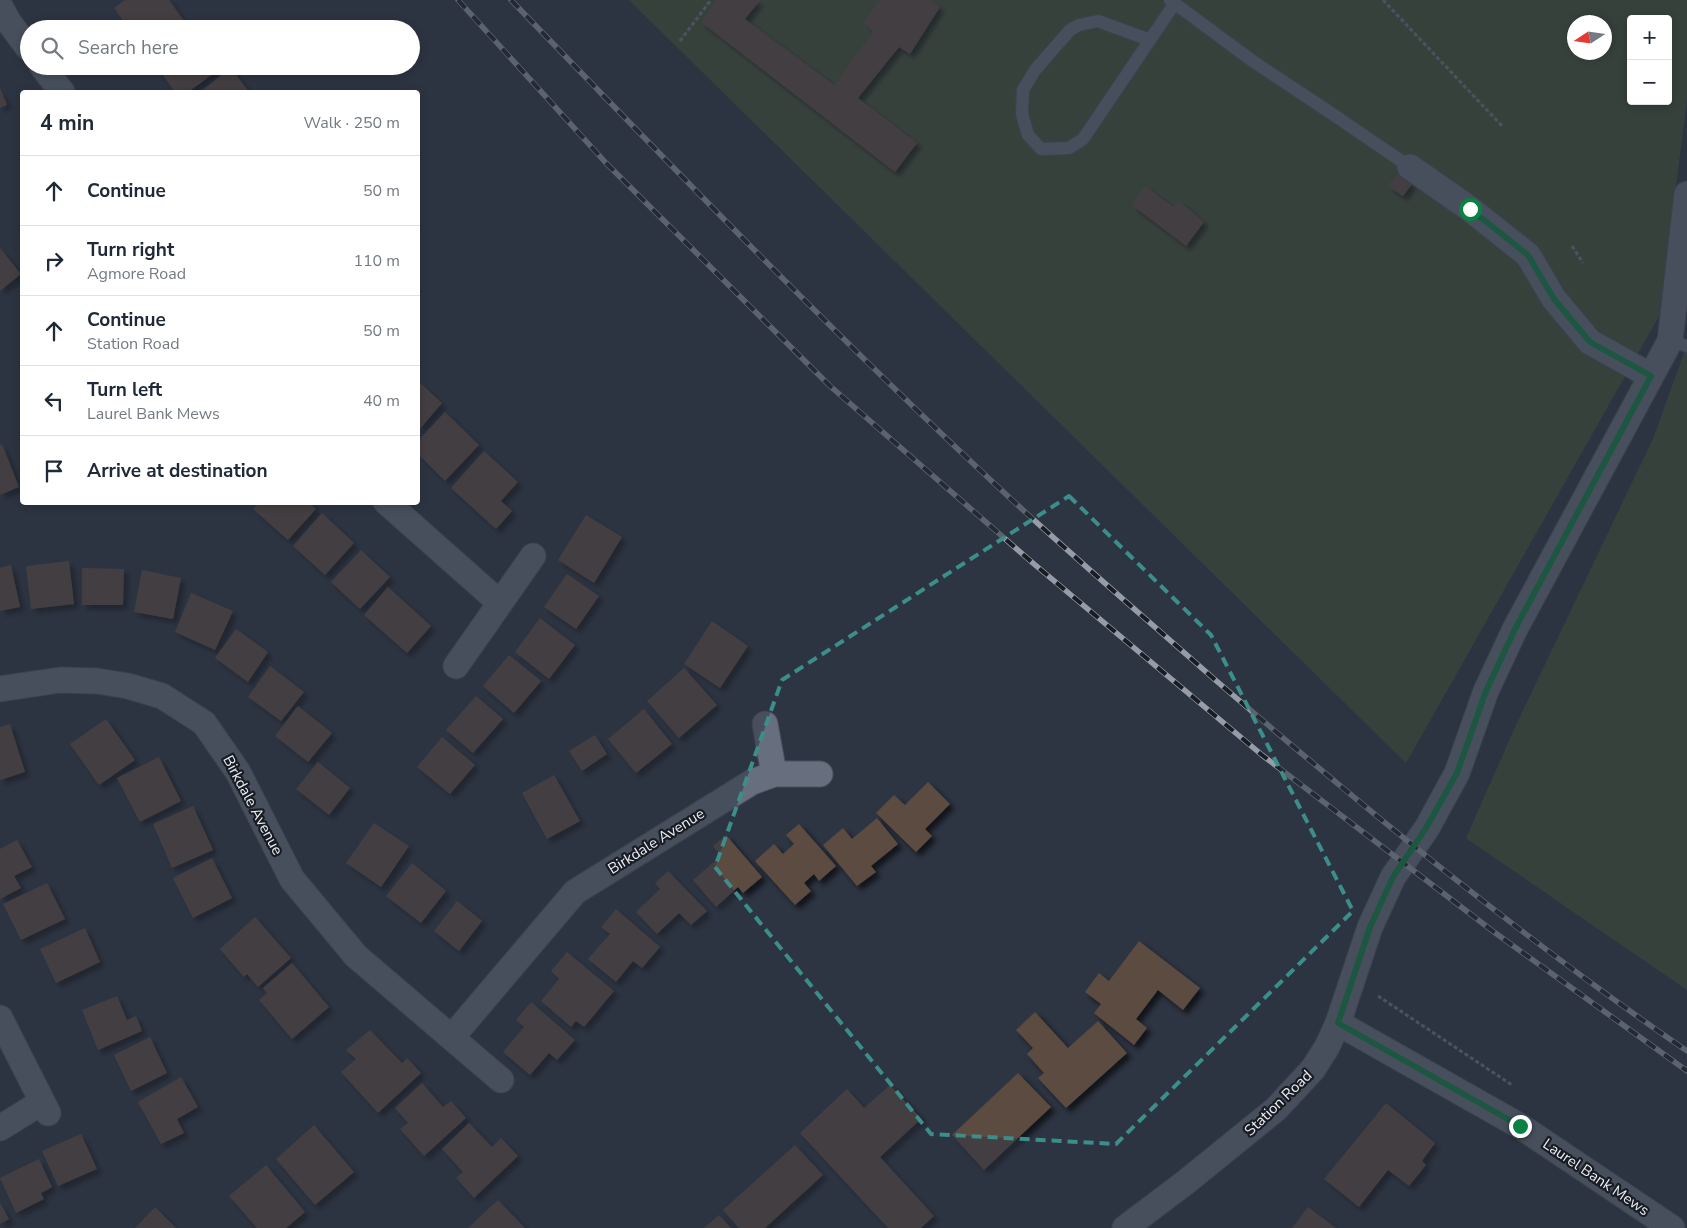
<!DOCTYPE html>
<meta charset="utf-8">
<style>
:root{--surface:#fff;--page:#f6f6f7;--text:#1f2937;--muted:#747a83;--line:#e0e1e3}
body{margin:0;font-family:"Nunito Sans",sans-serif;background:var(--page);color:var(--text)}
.controls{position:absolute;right:15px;top:15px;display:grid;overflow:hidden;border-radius:5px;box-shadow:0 2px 8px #0003}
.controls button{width:45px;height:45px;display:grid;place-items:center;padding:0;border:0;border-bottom:1px solid var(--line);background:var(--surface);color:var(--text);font:25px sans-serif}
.compass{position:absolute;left:1567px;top:15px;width:45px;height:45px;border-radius:50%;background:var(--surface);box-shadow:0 2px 8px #0003;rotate:258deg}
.stop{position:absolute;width:15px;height:15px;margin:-11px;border:4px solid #0b8043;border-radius:50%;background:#fff}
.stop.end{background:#0b8043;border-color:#fff;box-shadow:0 1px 5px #0008}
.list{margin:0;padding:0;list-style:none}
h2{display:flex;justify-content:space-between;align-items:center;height:65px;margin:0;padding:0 20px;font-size:21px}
h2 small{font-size:16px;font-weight:400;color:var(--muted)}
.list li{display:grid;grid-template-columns:32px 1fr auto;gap:15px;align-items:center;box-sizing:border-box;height:70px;padding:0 20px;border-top:1px solid var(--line)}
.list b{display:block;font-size:19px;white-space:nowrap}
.list p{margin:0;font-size:16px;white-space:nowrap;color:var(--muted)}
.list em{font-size:16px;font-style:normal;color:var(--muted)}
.icon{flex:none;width:28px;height:28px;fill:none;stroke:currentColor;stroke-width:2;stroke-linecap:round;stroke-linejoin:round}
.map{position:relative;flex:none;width:1687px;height:1228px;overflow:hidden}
.search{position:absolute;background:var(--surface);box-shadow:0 2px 8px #0003;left:20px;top:20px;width:400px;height:55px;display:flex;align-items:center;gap:12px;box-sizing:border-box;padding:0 18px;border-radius:28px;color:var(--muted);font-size:19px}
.panel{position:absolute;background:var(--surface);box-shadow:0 2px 8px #0003;left:20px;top:90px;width:400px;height:415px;border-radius:5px}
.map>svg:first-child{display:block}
</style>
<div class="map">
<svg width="1687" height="1228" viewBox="0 0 1687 1228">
<defs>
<filter id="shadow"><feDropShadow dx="4.5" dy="4.5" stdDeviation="2.5" flood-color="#0009"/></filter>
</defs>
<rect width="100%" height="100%" fill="#2d3442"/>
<g fill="#445137" fill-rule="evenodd">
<path d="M 629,0 L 1687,0 L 1687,100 L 1659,316 L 1406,763 ZM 1631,19 L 1668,19 L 1668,101 L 1631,101 ZM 1574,22 L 1604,22 L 1604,52 L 1574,52 Z"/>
<path d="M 1687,345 L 1687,990 L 1466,838 L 1517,723 L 1653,439 Z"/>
</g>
<g fill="#5b4b41" filter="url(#shadow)">
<path d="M 125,0 L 169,0 L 188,26 L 185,29 L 129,29 L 114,8 Z"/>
<path d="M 717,0 L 760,0 L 745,19 L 834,85 L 873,32 L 864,22 L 880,0 L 930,0 L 940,7 L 910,54 L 899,47 L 858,98 L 917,143 L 895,172 L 701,22 Z"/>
<path d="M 156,66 L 214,66 L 217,71 L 188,92 L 175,92 Z"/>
<path d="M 231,68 L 249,92 L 200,92 Z"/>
<path d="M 0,88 L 7,105 L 0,108 Z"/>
<path d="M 1398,173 L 1412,184 L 1403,196 L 1388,186 Z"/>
<path d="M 1145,186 L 1173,207 L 1179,201 L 1204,222 L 1186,246 L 1132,205 Z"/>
<path d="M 0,248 L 21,274 L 0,291 Z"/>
<path d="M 418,381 L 442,403 L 418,431 Z"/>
<path d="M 445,412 L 479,445 L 445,481 L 418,454 L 418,441 Z"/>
<path d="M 2,444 L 19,487 L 0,495 L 0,445 Z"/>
<path d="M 484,451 L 518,482 L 501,501 L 512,511 L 496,529 L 451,488 Z"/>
<path d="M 259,502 L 309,502 L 316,509 L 288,540 L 253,509 Z"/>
<path d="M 322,513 L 354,543 L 325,575 L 293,546 Z"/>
<path d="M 586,515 L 622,537 L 594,583 L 558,560 Z"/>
<path d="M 361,550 L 390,577 L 360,609 L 331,582 Z"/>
<path d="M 69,561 L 74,604 L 31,609 L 26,566 Z"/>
<path d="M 11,565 L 20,607 L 0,611 L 0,568 Z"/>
<path d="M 82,568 L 124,569 L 123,605 L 82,605 Z"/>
<path d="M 142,570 L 181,578 L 173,619 L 134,612 Z"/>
<path d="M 567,574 L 599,596 L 576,629 L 544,607 Z"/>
<path d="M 388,587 L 431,626 L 407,653 L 364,615 Z"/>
<path d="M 191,593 L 233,611 L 215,650 L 175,632 Z"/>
<path d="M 540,618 L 575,645 L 549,679 L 515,652 Z"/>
<path d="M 712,621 L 748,646 L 720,688 L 684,664 Z"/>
<path d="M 236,629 L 268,652 L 248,682 L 215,658 Z"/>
<path d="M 509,655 L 541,681 L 514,713 L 483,686 Z"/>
<path d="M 270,666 L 304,692 L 281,721 L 248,697 Z"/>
<path d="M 684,668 L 717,705 L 679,738 L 647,701 Z"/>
<path d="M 476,696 L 503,719 L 473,753 L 446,730 Z"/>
<path d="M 298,706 L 332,733 L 308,762 L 275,736 Z"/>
<path d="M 644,709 L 672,744 L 636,773 L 608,739 Z"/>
<path d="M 106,719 L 135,760 L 99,785 L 70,744 Z"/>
<path d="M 10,724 L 25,772 L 0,780 L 0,727 Z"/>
<path d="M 595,735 L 607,754 L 582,771 L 569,751 Z"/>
<path d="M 442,737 L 475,765 L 450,794 L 417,767 Z"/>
<path d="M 159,757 L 181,801 L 140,822 L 117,778 Z"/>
<path d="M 318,762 L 350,788 L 329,815 L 296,789 Z"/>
<path d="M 554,775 L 580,821 L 547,839 L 522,793 Z"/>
<path d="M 928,782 L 950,804 L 925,829 L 932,836 L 916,852 L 876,813 L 894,795 L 905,805 Z"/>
<path d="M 193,806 L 213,850 L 172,868 L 153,824 Z"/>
<path d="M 877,818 L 898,844 L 871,866 L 876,872 L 857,886 L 823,845 L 843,828 L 852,839 Z"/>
<path d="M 374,823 L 409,846 L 381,887 L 346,863 Z"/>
<path d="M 799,824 L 836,866 L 819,881 L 814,874 L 804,883 L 811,891 L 795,905 L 755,861 L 774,844 L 783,854 L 794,844 L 786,835 Z"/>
<path d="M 726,835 L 762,877 L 743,893 L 738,887 L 716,907 L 693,880 L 721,856 L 713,846 Z"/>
<path d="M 17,840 L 32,867 L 14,876 L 21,888 L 0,899 L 0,849 Z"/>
<path d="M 212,858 L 232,898 L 193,918 L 173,878 Z"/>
<path d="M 412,863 L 446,891 L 421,923 L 386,896 Z"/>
<path d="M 668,871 L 707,911 L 691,925 L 679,913 L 657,934 L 636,912 L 660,889 L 655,883 Z"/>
<path d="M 47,883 L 65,919 L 21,940 L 3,904 Z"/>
<path d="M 457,901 L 482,921 L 459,951 L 434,931 Z"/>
<path d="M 616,909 L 660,947 L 642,968 L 633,961 L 616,982 L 588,959 L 610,934 L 601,927 Z"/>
<path d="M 255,917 L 291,958 L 258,987 L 247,974 L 244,977 L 220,949 Z"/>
<path d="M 85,928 L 100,962 L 56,983 L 40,949 Z"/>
<path d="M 1139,941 L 1200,988 L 1183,1010 L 1158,990 L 1136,1019 L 1147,1028 L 1134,1045 L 1094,1013 L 1101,1004 L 1085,992 L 1099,973 L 1109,981 Z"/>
<path d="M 567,952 L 614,991 L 584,1027 L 576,1021 L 571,1027 L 541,1001 L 559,979 L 551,971 Z"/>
<path d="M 292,963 L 329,1007 L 292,1039 L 259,1000 L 267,993 L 263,988 Z"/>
<path d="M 117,996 L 127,1020 L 136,1016 L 142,1031 L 98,1050 L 82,1010 Z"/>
<path d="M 531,1002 L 575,1040 L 557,1060 L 549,1053 L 530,1075 L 503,1052 L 524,1027 L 516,1020 Z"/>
<path d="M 1035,1012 L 1068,1048 L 1098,1021 L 1127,1053 L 1066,1108 L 1038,1078 L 1044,1073 L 1027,1054 L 1033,1048 L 1016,1030 Z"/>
<path d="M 370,1030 L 402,1063 L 407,1058 L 421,1073 L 378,1113 L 341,1072 L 356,1059 L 346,1050 Z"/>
<path d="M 150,1037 L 167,1073 L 131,1091 L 114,1055 Z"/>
<path d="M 1018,1073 L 1051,1107 L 984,1170 L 952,1135 Z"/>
<path d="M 181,1077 L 198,1107 L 177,1119 L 184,1133 L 161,1144 L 138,1102 Z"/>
<path d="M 422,1083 L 443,1107 L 451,1101 L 466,1118 L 424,1156 L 400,1129 L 408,1123 L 395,1108 Z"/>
<path d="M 890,1085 L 921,1119 L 880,1157 L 934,1216 L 921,1228 L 888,1228 L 800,1133 L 847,1089 L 864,1108 Z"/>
<path d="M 1386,1103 L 1435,1143 L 1422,1161 L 1426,1165 L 1409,1186 L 1388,1170 L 1359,1207 L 1324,1179 Z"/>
<path d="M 469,1123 L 492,1147 L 501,1138 L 518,1156 L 474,1198 L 456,1178 L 463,1172 L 442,1149 Z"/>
<path d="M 314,1125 L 354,1172 L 315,1205 L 276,1159 Z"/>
<path d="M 81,1134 L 97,1169 L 58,1186 L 42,1151 Z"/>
<path d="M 795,1145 L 823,1175 L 765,1228 L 739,1228 L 723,1210 Z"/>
<path d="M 39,1159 L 52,1187 L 41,1193 L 44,1199 L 16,1213 L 0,1178 Z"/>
<path d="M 266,1165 L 305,1212 L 286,1228 L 257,1228 L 229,1196 Z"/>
<path d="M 498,1200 L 525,1228 L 468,1228 Z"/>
<path d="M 0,1203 L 9,1219 L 0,1224 Z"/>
<path d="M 155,1207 L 176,1228 L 135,1228 Z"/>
<path d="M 1308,1207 L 1336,1228 L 1292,1228 Z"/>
<path d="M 719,1215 L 731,1228 L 704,1228 Z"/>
</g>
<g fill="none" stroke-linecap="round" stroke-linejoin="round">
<defs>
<g id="service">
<path d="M 1170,0 L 1254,62 L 1328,111 L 1410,167"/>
<path d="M 1150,40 L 1098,21 L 1079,25 L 1070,30 L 1035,70 L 1023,90 L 1022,114 L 1028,135 L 1041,149 L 1069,148 L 1083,139 L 1175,3"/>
<path d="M 1670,341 L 1687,346"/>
</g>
<g id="minor">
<path d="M 0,6 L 8,21 L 29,49"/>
<path d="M 42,66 L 62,92"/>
<path d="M 1410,167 L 1470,209 L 1528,255 L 1554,299 L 1590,342 L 1651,376"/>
<path d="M 386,502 L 500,603"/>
<path d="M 456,666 L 533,556"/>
<path d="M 0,689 L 60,680 L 97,681 L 128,686 L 162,696 L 204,723 L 238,772 L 292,879 L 356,956 L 501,1080"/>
<path d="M 765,724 L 774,774"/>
<path d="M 0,1018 L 48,1113"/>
<path d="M 1338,1023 L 1520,1126 L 1672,1228"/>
<path d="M 452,1037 L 575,892 L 752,782 L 774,774 L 820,774"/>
<path d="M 0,1128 L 42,1102"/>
<path d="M 1125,1228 L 1186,1182 L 1276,1109 L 1313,1069 L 1327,1047 L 1338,1023 L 1370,927 L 1393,877 L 1427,828 L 1457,773 L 1486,691 L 1515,629 L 1670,341 L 1687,194"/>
</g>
</defs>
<use href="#service" stroke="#4c535e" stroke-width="14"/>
<use href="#minor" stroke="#4c535e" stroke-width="27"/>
<g stroke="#707783" stroke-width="3" stroke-dasharray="4 2.5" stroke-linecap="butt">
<path d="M 1383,0 L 1503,127"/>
<path d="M 680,41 L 711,0"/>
<path d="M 1572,246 L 1583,263"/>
<path d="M 1378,996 L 1512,1085"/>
</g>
<use href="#service" stroke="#676f7f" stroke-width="12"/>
<use href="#minor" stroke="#676f7f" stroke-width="25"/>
<defs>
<g id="rail">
<path d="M 458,0 L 606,163 L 830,386 L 1034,564 L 1262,755 L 1494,932 L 1687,1071"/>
<path d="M 511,0 C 674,169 838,339 1011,499 C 1077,560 1145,618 1213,678 C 1365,809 1521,937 1687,1051"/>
</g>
</defs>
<use href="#rail" stroke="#969ca8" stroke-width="5.5"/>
<use href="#rail" stroke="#191c22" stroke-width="4" stroke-dasharray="11" stroke-linecap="butt"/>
</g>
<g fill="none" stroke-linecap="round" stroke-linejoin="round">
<path stroke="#0b8043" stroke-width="6" d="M 1470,209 L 1528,255 L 1554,299 L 1590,342 L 1651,376 L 1515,629 L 1486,691 L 1457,773 L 1426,828 L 1393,877 L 1370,927 L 1338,1023 L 1520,1126"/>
</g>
<path d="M0 0H1687V1228H0ZM 1069,496 L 1211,635 L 1353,911 L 1116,1144 L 931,1134 L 715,867 L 782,680 Z" fill="#2d3442" fill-opacity=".55" fill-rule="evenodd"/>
<path fill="none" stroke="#3b8e89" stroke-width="4" stroke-dasharray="10 6" stroke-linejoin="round" d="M 1069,496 L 1211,635 L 1353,911 L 1116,1144 L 931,1134 L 715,867 L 782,680 Z"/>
<g text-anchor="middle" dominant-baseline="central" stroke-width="4.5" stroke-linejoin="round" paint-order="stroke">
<g font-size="15" fill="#e9eef7" stroke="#191c22">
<text transform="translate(253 805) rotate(62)">Birkdale Avenue</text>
<text transform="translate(656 841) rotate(-32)">Birkdale Avenue</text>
<text transform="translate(1278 1103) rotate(-44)">Station Road</text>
<text transform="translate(1596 1177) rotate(34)">Laurel Bank Mews</text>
</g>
</g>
</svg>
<div class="controls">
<button>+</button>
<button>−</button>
</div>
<svg class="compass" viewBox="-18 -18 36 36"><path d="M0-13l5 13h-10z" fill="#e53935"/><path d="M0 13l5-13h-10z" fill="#747a83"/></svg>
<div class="stop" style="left:1470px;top:209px"></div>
<div class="stop end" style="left:1520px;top:1126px"></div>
<div class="search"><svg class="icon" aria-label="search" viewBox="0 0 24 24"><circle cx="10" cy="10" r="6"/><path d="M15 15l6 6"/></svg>Search here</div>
<section class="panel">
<h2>4 min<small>Walk · 250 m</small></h2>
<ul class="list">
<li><svg class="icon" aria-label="ahead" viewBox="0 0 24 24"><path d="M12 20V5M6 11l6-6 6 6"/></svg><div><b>Continue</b></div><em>50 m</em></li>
<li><svg class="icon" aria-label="right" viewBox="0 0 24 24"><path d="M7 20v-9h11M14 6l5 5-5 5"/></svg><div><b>Turn right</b><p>Agmore Road</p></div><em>110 m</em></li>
<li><svg class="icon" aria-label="ahead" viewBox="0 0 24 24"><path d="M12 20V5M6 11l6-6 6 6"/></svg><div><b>Continue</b><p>Station Road</p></div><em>50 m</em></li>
<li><svg class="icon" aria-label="left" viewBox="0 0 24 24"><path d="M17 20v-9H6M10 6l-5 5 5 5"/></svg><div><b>Turn left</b><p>Laurel Bank Mews</p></div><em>40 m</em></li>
<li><svg class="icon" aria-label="arrive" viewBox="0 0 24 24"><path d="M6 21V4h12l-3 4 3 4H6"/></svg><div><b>Arrive at destination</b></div></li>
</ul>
</section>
</div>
